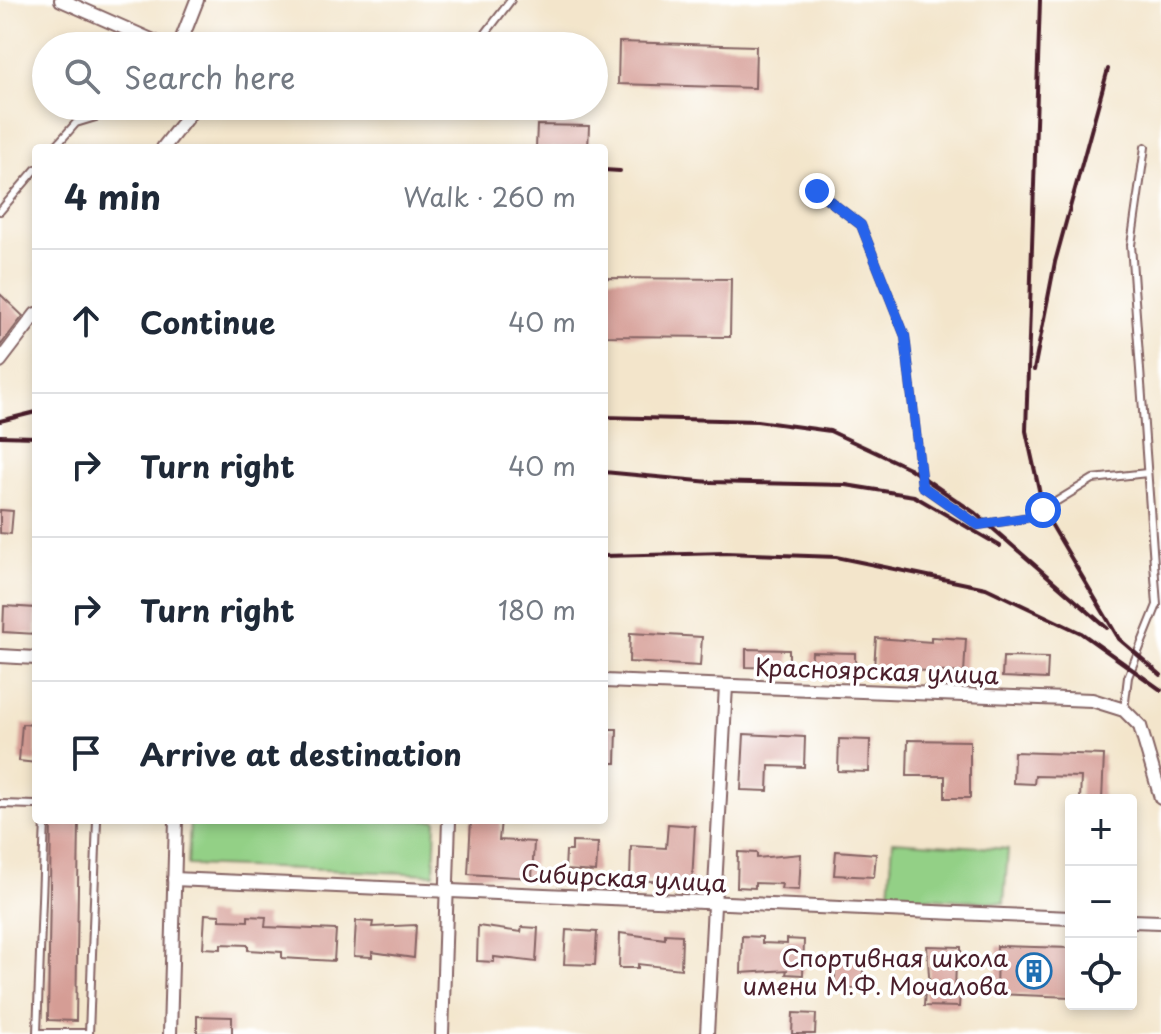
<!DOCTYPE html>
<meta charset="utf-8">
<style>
:root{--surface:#fff;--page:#f6f6f7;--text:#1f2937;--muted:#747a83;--line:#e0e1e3}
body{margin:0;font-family:"Playpen Sans",sans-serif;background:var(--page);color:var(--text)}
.controls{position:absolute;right:24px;bottom:24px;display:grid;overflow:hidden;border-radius:8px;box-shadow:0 4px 12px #0003}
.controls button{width:72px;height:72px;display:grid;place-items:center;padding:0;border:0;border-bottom:2px solid var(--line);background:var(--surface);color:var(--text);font:40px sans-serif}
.stop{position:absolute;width:24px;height:24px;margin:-18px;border:6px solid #2563eb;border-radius:50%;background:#fff}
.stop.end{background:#2563eb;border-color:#fff;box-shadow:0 2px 8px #0008}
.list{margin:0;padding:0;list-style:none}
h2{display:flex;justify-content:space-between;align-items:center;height:104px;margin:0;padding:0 32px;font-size:34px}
h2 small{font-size:26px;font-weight:400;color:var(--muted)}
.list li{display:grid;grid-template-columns:52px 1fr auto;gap:24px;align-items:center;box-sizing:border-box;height:144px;padding:0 32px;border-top:2px solid var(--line)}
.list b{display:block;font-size:30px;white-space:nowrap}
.list em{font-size:26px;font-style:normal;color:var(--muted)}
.icon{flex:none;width:44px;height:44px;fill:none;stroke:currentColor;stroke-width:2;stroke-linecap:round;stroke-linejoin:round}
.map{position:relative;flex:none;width:1161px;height:1034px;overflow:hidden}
.search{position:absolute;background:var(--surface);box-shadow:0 4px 12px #0003;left:32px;top:32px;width:576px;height:88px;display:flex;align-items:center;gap:20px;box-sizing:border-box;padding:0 28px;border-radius:44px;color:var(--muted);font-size:30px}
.panel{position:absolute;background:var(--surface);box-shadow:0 4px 12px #0003;left:32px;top:144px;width:576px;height:680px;border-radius:8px}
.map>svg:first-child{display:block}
</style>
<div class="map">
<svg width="1161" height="1034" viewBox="0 0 1161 1034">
<rect width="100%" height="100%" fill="#fff"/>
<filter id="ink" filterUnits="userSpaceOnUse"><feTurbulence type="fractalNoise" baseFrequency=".0125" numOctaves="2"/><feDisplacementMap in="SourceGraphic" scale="16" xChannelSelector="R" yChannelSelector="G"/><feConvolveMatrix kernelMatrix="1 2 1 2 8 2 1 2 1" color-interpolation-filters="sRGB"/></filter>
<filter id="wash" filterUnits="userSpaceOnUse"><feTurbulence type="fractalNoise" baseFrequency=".006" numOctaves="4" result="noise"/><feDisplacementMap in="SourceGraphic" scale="32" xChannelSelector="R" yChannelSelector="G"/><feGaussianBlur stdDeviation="1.8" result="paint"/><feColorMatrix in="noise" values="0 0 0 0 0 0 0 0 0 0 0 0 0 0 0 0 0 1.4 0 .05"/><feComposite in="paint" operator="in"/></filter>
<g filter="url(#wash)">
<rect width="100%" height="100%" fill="#f3e5cb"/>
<g fill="#93d086" stroke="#6e7858" stroke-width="2">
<path d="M 190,820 L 436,820 L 434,874 L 188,865 Z"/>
<path d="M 893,841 L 1008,849 L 1004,903 L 889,895 Z"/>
</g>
<g id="blocks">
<g fill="#d59d95">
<path d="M 619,42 L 756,46 L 755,88 L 618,84 Z"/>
<path d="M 537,125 L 589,126 L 588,148 L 536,148 Z"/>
<path d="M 604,278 L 731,279 L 730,337 L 604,336 Z"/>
<path d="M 0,294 L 23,316 L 0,346 Z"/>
<path d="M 0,510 L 13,511 L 11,534 L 0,533 Z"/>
<path d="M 4,606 L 36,608 L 36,634 L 3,632 Z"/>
<path d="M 630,633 L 702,637 L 700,666 L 629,662 Z"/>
<path d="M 931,637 L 966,639 L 964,673 L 874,668 L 876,638 L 931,642 Z"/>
<path d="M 746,649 L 789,650 L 789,668 L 746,667 Z"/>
<path d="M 812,652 L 855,653 L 855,671 L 811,670 Z"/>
<path d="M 1003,657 L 1048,658 L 1047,679 L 1002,677 Z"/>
<path d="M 22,724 L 36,725 L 36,763 L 19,761 Z"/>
<path d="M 604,729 L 617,729 L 616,763 L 604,763 Z"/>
<path d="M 744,734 L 805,737 L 804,767 L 769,766 L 768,791 L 741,790 Z"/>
<path d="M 839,739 L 870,740 L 869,772 L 838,771 Z"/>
<path d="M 908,740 L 970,741 L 970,798 L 945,798 L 945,776 L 907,776 Z"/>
<path d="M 1014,752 L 1104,755 L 1102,800 L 1080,800 L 1081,777 L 1035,776 L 1034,784 L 1013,783 Z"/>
<path d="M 51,820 L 79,820 L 76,1021 L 48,1020 Z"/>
<path d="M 471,820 L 501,820 L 499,840 L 534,842 L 532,878 L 468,874 Z"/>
<path d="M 668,824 L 695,826 L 692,883 L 630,880 L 631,846 L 666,848 Z"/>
<path d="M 572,842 L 598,843 L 596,872 L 565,870 L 566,851 L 572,851 Z"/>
<path d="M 836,851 L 876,854 L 874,877 L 834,875 Z"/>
<path d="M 738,852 L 757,853 L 757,858 L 801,854 L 799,890 L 781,889 L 782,884 L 755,883 L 755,888 L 737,887 Z"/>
<path d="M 205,914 L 220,915 L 220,920 L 248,921 L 248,916 L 266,917 L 265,927 L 336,930 L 334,961 L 282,958 L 282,952 L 248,950 L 248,945 L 221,944 L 221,949 L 203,948 Z"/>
<path d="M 356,921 L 373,922 L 372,927 L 416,925 L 414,958 L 372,952 L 372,957 L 354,956 Z"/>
<path d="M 478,926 L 521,932 L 522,927 L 538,928 L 536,962 L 494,957 L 494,962 L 477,961 Z"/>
<path d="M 566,930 L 597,932 L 595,965 L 564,964 Z"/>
<path d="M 620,933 L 665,939 L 665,934 L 682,935 L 681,969 L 638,964 L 638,968 L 619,968 Z"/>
<path d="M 742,936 L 762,937 L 762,943 L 787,944 L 787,939 L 804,940 L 803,975 L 786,974 L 787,970 L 741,973 Z"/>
<path d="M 927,946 L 961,947 L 961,963 L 956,963 L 955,990 L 960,991 L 959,1007 L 924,1006 L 925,990 L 930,990 Z"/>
<path d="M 997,946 L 1071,948 L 1071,997 L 996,994 Z"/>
<path d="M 836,959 L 864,960 L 862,989 L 834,988 Z"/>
<path d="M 793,1013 L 816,1014 L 815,1034 L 792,1034 Z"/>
<path d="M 197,1016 L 232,1017 L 232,1034 L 197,1033 Z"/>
</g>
</g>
</g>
<g filter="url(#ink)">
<use href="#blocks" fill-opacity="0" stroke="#856463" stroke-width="2"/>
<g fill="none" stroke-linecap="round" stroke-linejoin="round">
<defs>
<g id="service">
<path d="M 476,46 L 511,0"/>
<path d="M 154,106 L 191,112 L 220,106"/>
<path d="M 54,148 L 76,123 L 132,106"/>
<path d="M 817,191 L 861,225 L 905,336 L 922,486 L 978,525 L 1031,517 L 1093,479 L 1147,473"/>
<path d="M 0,211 L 36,169"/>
<path d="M 1124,710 L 1128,677 L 1157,605 L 1131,245 L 1145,147"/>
<path d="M 0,804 L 36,805"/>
<path d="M 45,820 L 37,1033 L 89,1033"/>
<path d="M 89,1034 L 97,820"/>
</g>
<g id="minor">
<path d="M 61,0 L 165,46"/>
<path d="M 179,46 L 197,0"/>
<path d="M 163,148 L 191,112 L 190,106"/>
<path d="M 0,361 L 36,314"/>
<path d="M 0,656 L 36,658"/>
<path d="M 604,681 L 1092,700 L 1124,710 L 1140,726 L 1161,798"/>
<path d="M 174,879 L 1071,918"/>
<path d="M 1131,921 L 1161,922"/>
<path d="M 170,1034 L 176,820"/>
<path d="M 442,1034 L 449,820"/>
<path d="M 707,1034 L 726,686"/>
</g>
</defs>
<use href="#service" stroke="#856463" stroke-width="10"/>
<use href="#minor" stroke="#856463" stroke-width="16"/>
<use href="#service" stroke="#fff" stroke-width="6"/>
<use href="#minor" stroke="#fff" stroke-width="12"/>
<g stroke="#4a1f2b" stroke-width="4">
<path d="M 1040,0 L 1026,431 L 1044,512 L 1119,639 L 1161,675"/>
<path d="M 604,170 L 620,171"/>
<path d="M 1034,370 L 1055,262 L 1108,69"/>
<path d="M 604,417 L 757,421 L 830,431 L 909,468 L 975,513 L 1107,628"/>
<path d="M 0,421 L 36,412"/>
<path d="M 0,436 L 36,437"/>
<path d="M 604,472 L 710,482 L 846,485 L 914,496 L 1000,546"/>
<path d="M 604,556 L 726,553 L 836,557 L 986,588 L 1081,633 L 1161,690"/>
</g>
</g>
</g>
<g fill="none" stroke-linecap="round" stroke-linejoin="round" filter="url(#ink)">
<path stroke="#2563eb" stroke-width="10" d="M 817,191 L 861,225 L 905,336 L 922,486 L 978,525 L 1031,517 L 1043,510"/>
</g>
<defs>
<symbol id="building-ring" viewBox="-11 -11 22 22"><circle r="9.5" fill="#fff" stroke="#1f6fb2" stroke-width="1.5"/><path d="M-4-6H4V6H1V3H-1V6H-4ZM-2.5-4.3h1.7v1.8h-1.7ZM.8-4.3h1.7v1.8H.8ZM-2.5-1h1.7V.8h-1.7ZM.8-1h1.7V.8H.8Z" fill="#1f6fb2"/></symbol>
</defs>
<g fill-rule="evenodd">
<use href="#building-ring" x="1014" y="951" width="40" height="40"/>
</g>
<g text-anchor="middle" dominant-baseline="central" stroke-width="7" stroke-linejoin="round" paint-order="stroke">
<g font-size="24" fill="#4a1f2b" stroke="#fff">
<text transform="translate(877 670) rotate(2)">Красноярская улица</text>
<text transform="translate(624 877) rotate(3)">Сибирская улица</text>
</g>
<g font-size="24" fill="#4a1f2b" stroke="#fff" text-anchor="end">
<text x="1008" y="957">Спортивная школа<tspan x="1008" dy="28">имени М.Ф. Мочалова</tspan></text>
</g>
</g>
</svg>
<div class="controls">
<button>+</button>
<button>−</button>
<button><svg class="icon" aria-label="locate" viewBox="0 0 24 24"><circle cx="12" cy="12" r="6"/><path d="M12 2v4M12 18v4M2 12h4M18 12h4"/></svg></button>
</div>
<div class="stop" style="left:1043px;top:510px"></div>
<div class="stop end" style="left:817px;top:191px"></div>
<div class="search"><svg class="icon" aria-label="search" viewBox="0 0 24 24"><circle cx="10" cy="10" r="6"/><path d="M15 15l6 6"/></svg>Search here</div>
<section class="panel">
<h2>4 min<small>Walk · 260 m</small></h2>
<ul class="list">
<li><svg class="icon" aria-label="ahead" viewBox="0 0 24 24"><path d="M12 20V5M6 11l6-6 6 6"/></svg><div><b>Continue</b></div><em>40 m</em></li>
<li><svg class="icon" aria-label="right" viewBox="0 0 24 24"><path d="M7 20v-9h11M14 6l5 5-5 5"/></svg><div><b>Turn right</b></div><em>40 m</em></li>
<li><svg class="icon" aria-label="right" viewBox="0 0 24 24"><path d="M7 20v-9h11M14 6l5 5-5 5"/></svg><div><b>Turn right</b></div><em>180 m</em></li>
<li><svg class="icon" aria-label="arrive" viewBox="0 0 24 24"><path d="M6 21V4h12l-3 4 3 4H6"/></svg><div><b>Arrive at destination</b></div></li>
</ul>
</section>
</div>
